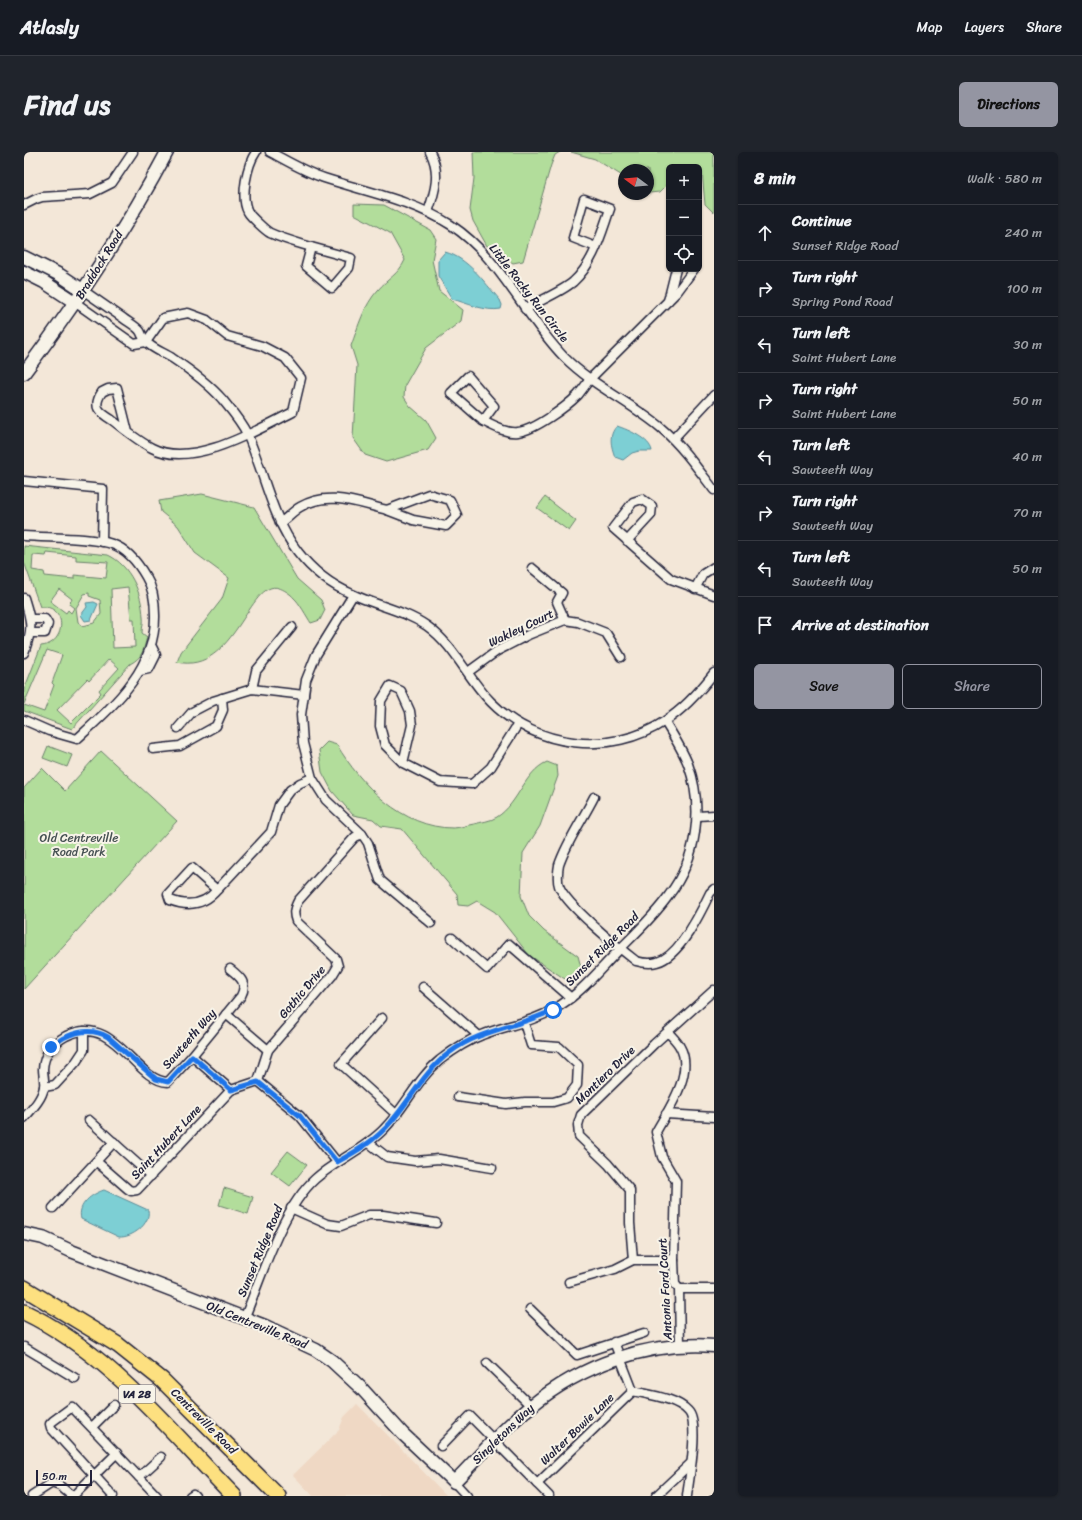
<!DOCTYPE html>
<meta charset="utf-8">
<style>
:root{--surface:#171b24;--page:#20242c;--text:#f1f3f6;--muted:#9ea1a6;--line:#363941;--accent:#9495a2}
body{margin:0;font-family:Sriracha,sans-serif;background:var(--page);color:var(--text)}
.controls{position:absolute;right:12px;top:12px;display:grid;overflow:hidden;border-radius:6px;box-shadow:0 1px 3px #0004}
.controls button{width:36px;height:36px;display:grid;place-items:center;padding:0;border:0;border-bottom:1px solid var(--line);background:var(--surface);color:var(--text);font:20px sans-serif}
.compass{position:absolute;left:594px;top:12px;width:36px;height:36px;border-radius:50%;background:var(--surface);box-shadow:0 1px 3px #0004;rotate:286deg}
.scale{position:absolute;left:12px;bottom:10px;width:56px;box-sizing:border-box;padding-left:4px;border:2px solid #22223b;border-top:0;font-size:11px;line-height:14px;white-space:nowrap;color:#22223b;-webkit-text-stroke:3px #f7f3e8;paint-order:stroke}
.stop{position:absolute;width:12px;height:12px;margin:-9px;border:3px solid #1a73e8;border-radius:50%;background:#fff}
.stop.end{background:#1a73e8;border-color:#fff;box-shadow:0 1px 4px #0008}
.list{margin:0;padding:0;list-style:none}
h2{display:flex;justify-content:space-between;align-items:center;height:52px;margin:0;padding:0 16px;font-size:17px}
h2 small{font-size:13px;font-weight:400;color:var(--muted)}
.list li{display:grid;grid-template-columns:26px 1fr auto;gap:12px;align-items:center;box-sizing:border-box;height:56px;padding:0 16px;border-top:1px solid var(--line)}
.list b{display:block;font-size:15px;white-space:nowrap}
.list p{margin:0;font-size:13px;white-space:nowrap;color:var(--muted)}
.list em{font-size:13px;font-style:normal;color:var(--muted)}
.actions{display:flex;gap:8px;padding:12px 16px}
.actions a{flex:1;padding:9px 0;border:1px solid var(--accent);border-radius:6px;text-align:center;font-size:14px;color:var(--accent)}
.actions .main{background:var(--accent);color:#111}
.icon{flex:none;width:22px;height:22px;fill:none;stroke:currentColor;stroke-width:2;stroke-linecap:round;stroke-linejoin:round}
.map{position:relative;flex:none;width:690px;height:1344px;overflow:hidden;border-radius:6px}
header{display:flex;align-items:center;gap:24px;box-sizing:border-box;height:56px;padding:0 20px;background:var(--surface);border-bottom:1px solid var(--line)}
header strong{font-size:19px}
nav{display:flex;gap:22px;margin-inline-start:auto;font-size:14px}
.intro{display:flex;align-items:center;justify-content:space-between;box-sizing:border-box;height:96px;padding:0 24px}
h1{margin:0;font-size:28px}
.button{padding:10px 18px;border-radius:6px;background:var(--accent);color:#111;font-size:14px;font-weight:700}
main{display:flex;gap:24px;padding:0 24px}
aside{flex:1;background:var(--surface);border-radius:6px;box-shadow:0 1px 3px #0004}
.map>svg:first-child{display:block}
</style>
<header>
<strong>Atlasly</strong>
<nav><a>Map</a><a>Layers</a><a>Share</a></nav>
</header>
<div class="intro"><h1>Find us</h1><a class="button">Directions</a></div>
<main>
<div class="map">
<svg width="690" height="1344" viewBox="0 0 690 1344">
<rect width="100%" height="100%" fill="#f3e7d8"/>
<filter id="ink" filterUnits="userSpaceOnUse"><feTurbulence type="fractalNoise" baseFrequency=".025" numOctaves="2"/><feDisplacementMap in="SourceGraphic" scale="8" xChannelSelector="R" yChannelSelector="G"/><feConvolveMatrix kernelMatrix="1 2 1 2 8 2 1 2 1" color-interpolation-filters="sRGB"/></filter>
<g filter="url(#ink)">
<path fill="#efd8c4" d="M 333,1252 L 340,1259 L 423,1344 L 289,1344 L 269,1323 L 315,1278 L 320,1265 Z"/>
<g fill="#b2dd9b" stroke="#6a806b" fill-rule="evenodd">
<path d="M 449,0 L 536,0 L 531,3 L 527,13 L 499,109 L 489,111 L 463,94 L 449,69 L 446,58 L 450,26 Z"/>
<path d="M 547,0 L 690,0 L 690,61 L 681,52 L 678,20 L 675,19 L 675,15 L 645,15 L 645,31 L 636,40 L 625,41 L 624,40 L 624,18 L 600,18 L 600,25 L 571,7 Z"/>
<path d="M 330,52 L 360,53 L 406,78 L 412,87 L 408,108 L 415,139 L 439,158 L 437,169 L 402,196 L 381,233 L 380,245 L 386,254 L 402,268 L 412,286 L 404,298 L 362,310 L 341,303 L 329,286 L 333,213 L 327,194 C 334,175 340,153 354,138 C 363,127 375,122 381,108 L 366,81 L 330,62 Z"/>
<path d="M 178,342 L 230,355 L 273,427 L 297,448 L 301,458 L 296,468 L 287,471 C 283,465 275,450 270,446 C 267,442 259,437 255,436 C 225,426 211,523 153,510 L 157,500 L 198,447 L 205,426 L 171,401 L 154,374 L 137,360 L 135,349 Z"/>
<path d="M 521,345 L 552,369 L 545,379 L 513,356 Z"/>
<path d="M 0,394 L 84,403 C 106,413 118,441 119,465 C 120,470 118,475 118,481 L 123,485 C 119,499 119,505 106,512 L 48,577 L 0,559 L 0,553 L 20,560 L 30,533 L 28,531 L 38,503 L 23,498 L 0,552 L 0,538 L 17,494 C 43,492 44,452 16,455 L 0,410 ZM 23,401 L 52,404 L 52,408 L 84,410 L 82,426 L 50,423 L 50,427 L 21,424 L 20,420 L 8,418 L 9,403 L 22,404 ZM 104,435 L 107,467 L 110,467 L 111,495 L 89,496 L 87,437 ZM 35,437 L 48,447 L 45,452 L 50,456 L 47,461 L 44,458 L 42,461 L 26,449 ZM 65,441 L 65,444 L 76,448 L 77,462 L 70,471 L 59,474 L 54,470 L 52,456 L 60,442 ZM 85,507 L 95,516 L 75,538 L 77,541 L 47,571 L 33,558 L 63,527 L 65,529 Z"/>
<path d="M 303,590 L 313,593 C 337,633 378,676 429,676 C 436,676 443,673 450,672 C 457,670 467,669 473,665 C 495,651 500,620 523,610 L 533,614 L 534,624 L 516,674 L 499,701 L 497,744 L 505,764 L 520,779 L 554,804 L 557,815 L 551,823 L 541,827 L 505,803 L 471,760 L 453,749 L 444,754 L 434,753 L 433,742 L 378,677 L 357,674 L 349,667 L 329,663 L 308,639 L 298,620 L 295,598 Z"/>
<path d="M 24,594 L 48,603 L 43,615 L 19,606 Z"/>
<path d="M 77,599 L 153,669 L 0,837 L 0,636 L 18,616 L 41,639 Z"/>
<path d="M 264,999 L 283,1013 L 266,1034 L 247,1020 Z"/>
<path d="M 200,1036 L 229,1045 L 224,1062 L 195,1053 Z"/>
</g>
<g fill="#7dcfd4" stroke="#598a97">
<path d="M 421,100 C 444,106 460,130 476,148 L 478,153 L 477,157 C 461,160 443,151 428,147 L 414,124 L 414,108 Z"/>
<path d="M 593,274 C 605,278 626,287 628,299 L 615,299 L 608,301 L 599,308 L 591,305 C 587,294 584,283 593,274 Z"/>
<path d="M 70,450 L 74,452 L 67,468 L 61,469 L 57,463 L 63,455 L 62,451 Z"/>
<path d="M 80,1038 L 124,1058 C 127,1072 108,1086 95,1085 L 57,1067 C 53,1052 68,1042 80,1038 Z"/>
</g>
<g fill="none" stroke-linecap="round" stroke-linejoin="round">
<defs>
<g id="street">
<path d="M 232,0 C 223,13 216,45 224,60 C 226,64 242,79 246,81 C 259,87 274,91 287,95"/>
<path d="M 246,0 C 263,9 281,20 300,26 C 343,40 388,48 427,73 C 477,106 499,163 540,205 C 569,234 606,250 637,276 C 657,293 674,317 690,338"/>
<path d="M 0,53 L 12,47 L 18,45 L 66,42 L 88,31 L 109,0"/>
<path d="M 404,60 C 411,40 417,20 406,0"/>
<path d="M 287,95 L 327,106 L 325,116 L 308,136 L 282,114 Z"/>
<path d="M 60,139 C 73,148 86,157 99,166 C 104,170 112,174 116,179 C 118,182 119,187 122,190 C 129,197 140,201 148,206 C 166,218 184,231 198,247 C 207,258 217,269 223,282 C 240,320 248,367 274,400 C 288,418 307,433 328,442 C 353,454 380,458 403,474 C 431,494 443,526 467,550 C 512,596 587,605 641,569 C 660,557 676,539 690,521"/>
<path d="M 644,149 L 652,117"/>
<path d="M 52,151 L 110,192 L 122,190"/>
<path d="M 501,157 C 515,149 537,140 549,130 C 570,111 577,82 586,57 L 560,47 L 549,86 L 572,95"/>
<path d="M 444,224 L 470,254 L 459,269 L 427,241 Z"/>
<path d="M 459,269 C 469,274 483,282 494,280 C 511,278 542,255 554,243 C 558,238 562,233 565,228 L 653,140 L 670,117"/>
<path d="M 104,280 L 93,236 L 84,237 L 78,240 C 68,255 75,260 88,268 C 101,278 114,289 128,296 C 168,317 233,278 269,260 L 277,226 L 261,206 L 238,194 L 203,184 L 183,168 L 164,161 L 139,166 L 122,190"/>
<path d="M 649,287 L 690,243"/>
<path d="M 0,329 L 79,337 L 78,390"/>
<path d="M 405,342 L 426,348 L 433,363 L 422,374 L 389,368 L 363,358 Z"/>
<path d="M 256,371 C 263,366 269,359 276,355 C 304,338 334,351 363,358"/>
<path d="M 0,384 C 24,386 67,385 88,392 C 103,397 114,411 122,425 C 129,436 131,450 131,463 C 132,517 90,553 53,587 L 25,579 L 0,568"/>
<path d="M 603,389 L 627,363 L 628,354 L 618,347 L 609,350 L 589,376 L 647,427 L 690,443"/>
<path d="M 508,416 L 538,441 L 533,450 L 541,468"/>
<path d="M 671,437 L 679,422 L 690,415"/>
<path d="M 329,443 L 292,503 L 282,528 L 277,563 L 279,591 L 288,626 L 302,648 L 338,682 L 344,691 L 356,728 L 407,771"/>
<path d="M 0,446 C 8,471 9,476 0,501"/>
<path d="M 7,467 L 21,467 L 24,472 L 21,481 L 7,481"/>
<path d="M 116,519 L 125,517 L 132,503 L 128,495"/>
<path d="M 444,520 L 473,499 L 504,483 L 541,468 L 554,470 L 582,481 L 597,505"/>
<path d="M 228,537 L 232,519 L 268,475"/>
<path d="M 154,576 L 168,560 L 189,549 L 228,537 L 280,543"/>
<path d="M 129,597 L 156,594 L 192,574 L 199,558 L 198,546"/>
<path d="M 379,611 L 388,573 L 386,559 L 377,539 L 366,534 L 357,549 L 356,574 L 361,593 L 379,611 L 416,630 L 448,632 L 467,615 L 494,572"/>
<path d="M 570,645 C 559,667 543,689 535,713 C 534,718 533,729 535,734 C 542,753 594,795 612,809 C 619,811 626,812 633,810 C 656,804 677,760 686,741 L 690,737"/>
<path d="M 674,664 L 690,663"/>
<path d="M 193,738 C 180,753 164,755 146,748 L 144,742 L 168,716 L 193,738 L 247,680 L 255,653 L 266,638 L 276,631 L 288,626"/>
<path d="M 428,786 L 463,817 L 485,792 L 547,846"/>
<path d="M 399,835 L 455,884"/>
<path d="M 202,862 L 244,898"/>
<path d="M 358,866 L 317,912 L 373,963"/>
<path d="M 644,880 C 648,885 653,889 656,895 C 671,921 644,958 632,980 L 638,1005 L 652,1029 L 650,1108 L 651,1132 L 655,1137 L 656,1194"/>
<path d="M 168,904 L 207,938"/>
<path d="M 234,929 L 244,898 L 308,824 L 314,814 L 312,807 L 272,769 C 269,761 270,757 274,749 L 331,685 L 338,682"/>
<path d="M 234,929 L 276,964 L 313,1010"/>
<path d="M 20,935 L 31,933 L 52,910 L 60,898 L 60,879"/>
<path d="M 434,945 L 482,952 L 501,950 L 529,950 L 543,946 L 553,933 L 554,913 L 535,895 L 507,893 L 500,871"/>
<path d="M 642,962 L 690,965"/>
<path d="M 0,966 C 8,957 18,947 20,935 C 21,929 19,923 19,917 C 20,901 29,891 42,884 C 91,860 110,929 144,930 L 168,904 L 217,844 C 224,831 216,825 206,817"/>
<path d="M 65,968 L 127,1024"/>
<path d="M 345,991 L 363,1005 L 391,1009 L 415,1007 L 468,1016"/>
<path d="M 73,1010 L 104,1037 L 107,1039 L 113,1038 L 207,938 L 234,929"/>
<path d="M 29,1056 L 90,990"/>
<path d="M 267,1056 L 303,1072 L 317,1074 L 345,1063 L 359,1063 L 412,1071"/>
<path d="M 609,1108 L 606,1071 L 606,1038 L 584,1012 L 555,984 L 554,973 L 557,963 L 630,892 L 690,838"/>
<path d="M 545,1130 L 591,1117 L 609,1108 L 650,1108"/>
<path d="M 655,1137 L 690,1137"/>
<path d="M 506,1157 L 553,1203 L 620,1181"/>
<path d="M 220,1167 C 238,1124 257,1058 291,1027 C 312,1008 340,998 360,977 C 381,956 393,927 416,908 C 429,898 442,889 458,883 C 482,873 507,871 530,857 C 556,843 575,818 596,797 C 613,780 631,763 645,743 C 673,706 680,656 664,612 C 658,597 649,583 641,570"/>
<path d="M 590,1190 L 609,1239 C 626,1243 652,1246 664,1259 C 676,1270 665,1327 663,1344"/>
<path d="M 0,1195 L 51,1226"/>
<path d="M 463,1211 L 507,1254"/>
<path d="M 68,1275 L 90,1253"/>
<path d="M 417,1294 L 446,1264 L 525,1344"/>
<path d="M 115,1325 L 137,1305"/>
<path d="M 430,1330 L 443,1344"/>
<path d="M 513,1332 L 609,1239"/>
<path d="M 8,1344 L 28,1331 L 36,1334 L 48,1344"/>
<path d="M 49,1344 L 93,1301"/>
<path d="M 89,1344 L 27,1276 L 26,1272 L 29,1269 L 48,1255 L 133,1344"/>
<path d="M 166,1344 L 169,1342 L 171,1344"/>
<path d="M 632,1344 L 666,1312"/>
</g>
<g id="secondary">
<path d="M 0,105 L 36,123 L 60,139"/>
<path d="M 0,120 L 20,130 L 52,151"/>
<path d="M 0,221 C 52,151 102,78 143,0"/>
<path d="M 0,1082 L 19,1086 L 47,1099 L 241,1174 L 292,1198 L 308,1209 L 338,1237 L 379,1282 L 430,1330 C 455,1305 478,1277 506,1255 C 557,1213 624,1189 690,1194"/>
</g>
<g id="highway">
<path d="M 0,1136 L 94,1193 L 138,1228 L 254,1344"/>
<path d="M 0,1160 C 86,1201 145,1278 210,1344"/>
</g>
</defs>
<use href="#street" stroke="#22223b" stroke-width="11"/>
<use href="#secondary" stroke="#22223b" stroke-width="15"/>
<use href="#highway" stroke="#22223b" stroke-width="18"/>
<use href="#street" stroke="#f7f3e8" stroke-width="8"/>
<use href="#secondary" stroke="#f7f3e8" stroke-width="12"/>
<use href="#highway" stroke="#fde080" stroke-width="15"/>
</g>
</g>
<g fill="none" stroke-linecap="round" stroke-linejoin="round" filter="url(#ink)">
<path stroke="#1a73e8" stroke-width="5" d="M 27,895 C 42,881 65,874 84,885 L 132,927 L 144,930 L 168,904 L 207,938 L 234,930 L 276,964 L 313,1010 C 333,999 352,988 367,970 C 388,946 399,921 425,901 C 456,877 496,875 529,858"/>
</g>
<g text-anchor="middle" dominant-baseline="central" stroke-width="4" stroke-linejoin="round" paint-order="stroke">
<rect fill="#f7f3e8" stroke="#62616f" stroke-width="1" x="95" y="1233" width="36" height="18" rx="3"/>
<g font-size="11" font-weight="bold" fill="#22223b">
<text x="113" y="1242">VA 28</text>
</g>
<g font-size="12" fill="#22223b" stroke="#f7f3e8">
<text transform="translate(75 113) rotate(-58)">Braddock Road</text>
<text transform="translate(505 141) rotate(52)">Little Rocky Run Circle</text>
<text transform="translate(497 476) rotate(-26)">Wakley Court</text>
<text transform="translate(578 797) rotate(-45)">Sunset Ridge Road</text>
<text transform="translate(278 840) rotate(-50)">Gothic Drive</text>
<text transform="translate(165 887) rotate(-49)">Sawteeth Way</text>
<text transform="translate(581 923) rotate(-44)">Montiero Drive</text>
<text transform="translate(142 990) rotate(-47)">Saint Hubert Lane</text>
<text transform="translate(236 1099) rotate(-67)">Sunset Ridge Road</text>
<text transform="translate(641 1137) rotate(-93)">Antonia Ford Court</text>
<text transform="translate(233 1173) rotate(22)">Old Centreville Road</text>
<text transform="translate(180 1269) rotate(45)">Centreville Road</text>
<text transform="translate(553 1277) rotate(-44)">Walter Bowie Lane</text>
<text transform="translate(479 1282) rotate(-44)">Singletons Way</text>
</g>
<g font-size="12" fill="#465153" stroke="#f7f3e8">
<text x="55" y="686">Old Centreville<tspan x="55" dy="14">Road Park</tspan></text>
</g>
</g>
</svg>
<div class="controls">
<button>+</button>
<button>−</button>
<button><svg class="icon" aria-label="locate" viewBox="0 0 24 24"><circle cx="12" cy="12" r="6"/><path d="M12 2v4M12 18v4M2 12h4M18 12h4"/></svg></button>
</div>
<svg class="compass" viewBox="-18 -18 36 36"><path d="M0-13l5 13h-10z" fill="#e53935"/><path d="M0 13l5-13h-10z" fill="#9ea1a6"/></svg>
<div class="scale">50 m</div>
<div class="stop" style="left:529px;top:858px"></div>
<div class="stop end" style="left:27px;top:895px"></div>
</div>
<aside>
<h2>8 min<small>Walk · 580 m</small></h2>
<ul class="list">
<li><svg class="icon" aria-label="ahead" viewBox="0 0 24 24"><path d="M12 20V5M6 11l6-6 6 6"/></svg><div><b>Continue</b><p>Sunset Ridge Road</p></div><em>240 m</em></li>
<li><svg class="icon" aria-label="right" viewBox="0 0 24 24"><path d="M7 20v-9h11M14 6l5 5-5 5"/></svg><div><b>Turn right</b><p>Spring Pond Road</p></div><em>100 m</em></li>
<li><svg class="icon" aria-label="left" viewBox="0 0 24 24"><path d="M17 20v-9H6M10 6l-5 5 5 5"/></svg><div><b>Turn left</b><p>Saint Hubert Lane</p></div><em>30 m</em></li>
<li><svg class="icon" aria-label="right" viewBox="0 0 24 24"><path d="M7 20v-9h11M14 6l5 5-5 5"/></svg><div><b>Turn right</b><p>Saint Hubert Lane</p></div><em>50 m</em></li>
<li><svg class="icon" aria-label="left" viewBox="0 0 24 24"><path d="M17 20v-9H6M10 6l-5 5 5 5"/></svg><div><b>Turn left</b><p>Sawteeth Way</p></div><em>40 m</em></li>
<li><svg class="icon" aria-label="right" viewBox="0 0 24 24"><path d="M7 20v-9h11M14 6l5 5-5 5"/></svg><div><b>Turn right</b><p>Sawteeth Way</p></div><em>70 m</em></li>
<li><svg class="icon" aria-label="left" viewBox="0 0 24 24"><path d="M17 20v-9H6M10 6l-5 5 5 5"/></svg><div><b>Turn left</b><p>Sawteeth Way</p></div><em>50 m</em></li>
<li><svg class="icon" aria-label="arrive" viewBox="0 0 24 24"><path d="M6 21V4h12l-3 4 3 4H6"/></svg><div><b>Arrive at destination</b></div></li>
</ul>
<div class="actions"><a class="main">Save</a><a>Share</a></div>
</aside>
</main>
